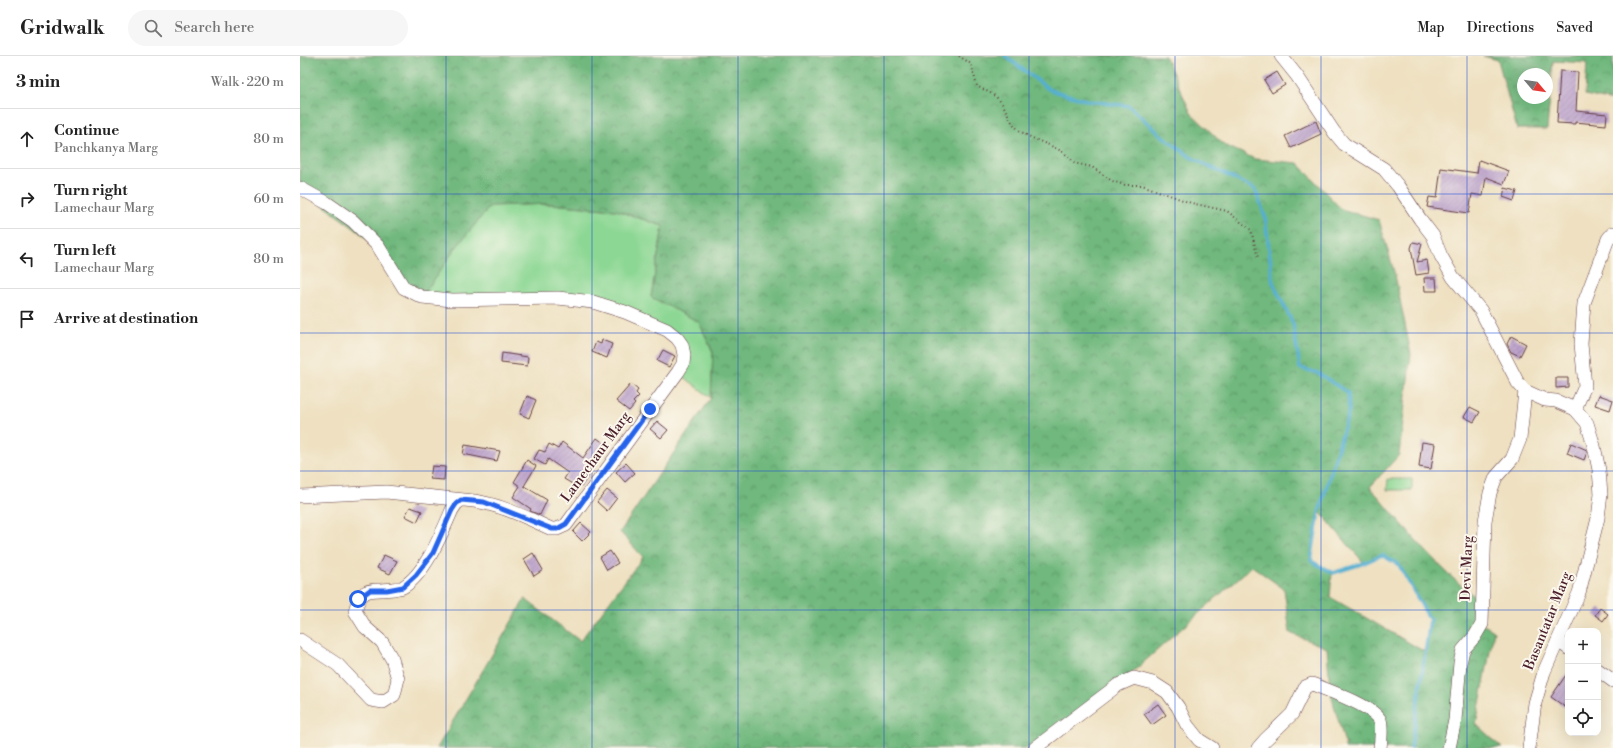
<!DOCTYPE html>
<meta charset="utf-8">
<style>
:root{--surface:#fff;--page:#f6f6f6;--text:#222;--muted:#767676;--line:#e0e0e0}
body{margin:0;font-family:"Libre Bodoni",serif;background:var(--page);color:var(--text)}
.controls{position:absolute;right:12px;bottom:12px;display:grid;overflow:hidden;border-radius:8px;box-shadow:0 4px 16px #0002}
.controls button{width:36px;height:36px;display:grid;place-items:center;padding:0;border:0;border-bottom:1px solid var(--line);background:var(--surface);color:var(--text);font:20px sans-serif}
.compass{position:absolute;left:1217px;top:12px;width:36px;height:36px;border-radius:50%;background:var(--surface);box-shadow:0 4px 16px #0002;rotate:119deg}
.stop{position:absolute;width:12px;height:12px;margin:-9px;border:3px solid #2563eb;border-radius:50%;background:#fff}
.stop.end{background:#2563eb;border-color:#fff;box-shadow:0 1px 4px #0008}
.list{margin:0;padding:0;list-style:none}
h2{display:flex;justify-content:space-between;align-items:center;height:52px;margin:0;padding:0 16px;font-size:17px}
h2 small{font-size:13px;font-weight:400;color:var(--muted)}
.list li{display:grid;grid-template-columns:26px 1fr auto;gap:12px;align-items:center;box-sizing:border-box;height:60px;padding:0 16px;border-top:1px solid var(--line)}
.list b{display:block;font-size:15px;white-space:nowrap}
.list p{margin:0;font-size:13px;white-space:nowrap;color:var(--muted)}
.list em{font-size:13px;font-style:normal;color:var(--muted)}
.icon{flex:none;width:22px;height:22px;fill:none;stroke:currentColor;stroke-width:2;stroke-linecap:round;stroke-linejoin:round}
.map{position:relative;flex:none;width:1313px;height:692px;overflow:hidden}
header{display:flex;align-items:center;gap:24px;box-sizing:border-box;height:56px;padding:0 20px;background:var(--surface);border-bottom:1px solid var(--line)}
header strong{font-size:19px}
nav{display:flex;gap:22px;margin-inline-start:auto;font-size:14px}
.search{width:280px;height:36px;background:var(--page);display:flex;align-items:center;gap:10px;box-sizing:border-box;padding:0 14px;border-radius:22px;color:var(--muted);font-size:15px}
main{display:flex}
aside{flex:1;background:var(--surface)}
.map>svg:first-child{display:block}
</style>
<header>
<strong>Gridwalk</strong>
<div class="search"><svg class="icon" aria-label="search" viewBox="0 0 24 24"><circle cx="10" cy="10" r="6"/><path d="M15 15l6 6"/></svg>Search here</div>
<nav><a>Map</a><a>Directions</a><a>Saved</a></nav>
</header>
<main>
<aside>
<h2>3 min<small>Walk · 220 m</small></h2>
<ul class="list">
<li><svg class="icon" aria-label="ahead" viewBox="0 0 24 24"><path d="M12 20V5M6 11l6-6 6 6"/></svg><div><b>Continue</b><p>Panchkanya Marg</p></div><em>80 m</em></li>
<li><svg class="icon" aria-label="right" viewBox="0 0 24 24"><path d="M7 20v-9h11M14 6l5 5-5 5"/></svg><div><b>Turn right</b><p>Lamechaur Marg</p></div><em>60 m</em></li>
<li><svg class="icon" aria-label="left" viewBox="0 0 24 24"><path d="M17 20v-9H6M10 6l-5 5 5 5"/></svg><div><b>Turn left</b><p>Lamechaur Marg</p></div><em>80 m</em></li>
<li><svg class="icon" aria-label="arrive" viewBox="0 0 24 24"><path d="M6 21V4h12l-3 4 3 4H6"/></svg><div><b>Arrive at destination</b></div></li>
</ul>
</aside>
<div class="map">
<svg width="1313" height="692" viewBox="0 0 1313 692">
<defs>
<pattern id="forest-crowns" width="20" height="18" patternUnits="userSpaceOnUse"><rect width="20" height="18" fill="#70b87d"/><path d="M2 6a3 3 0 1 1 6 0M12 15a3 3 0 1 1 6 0" fill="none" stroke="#5e9567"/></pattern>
<pattern id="building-hatch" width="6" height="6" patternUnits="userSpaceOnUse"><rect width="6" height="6" fill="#bca2cc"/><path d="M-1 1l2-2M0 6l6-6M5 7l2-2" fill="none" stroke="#9b83a6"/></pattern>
</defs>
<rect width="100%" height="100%" fill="#fbf7ec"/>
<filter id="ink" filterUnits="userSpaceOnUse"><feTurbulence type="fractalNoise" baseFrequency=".025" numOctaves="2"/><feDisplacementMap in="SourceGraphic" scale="8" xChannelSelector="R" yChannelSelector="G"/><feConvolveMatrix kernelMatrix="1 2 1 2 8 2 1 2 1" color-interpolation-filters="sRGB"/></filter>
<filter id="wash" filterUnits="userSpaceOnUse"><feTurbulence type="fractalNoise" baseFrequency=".012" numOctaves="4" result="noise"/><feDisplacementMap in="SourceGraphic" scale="16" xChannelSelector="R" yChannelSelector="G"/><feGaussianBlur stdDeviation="0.9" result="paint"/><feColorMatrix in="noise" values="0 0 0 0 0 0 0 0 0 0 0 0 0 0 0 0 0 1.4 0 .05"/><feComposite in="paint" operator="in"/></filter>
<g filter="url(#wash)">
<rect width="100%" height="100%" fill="#eee0c0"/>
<g fill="#8bd793" stroke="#6a7b5f">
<path d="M 251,148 L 316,154 L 363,170 L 351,241 L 399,266 L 413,296 L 411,342 L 378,316 L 383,308 L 377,282 L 293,246 L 122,241 L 154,194 L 190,150 Z"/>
<path d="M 1088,423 L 1112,423 L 1112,434 L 1087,434 Z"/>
</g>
<g fill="url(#forest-crowns)" stroke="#5d6c54" fill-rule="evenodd">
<path d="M 0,0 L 865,0 L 891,57 L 924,89 L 955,103 L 998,107 L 1041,153 L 1079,164 L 1095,219 L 1111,298 L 1099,399 L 1070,431 C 1105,471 1139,515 1182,546 L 1182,568 L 1194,575 L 1176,668 L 1202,692 L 1045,692 L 1045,688 L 1030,635 L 1027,592 L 990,577 L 984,533 L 952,510 L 818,629 L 735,692 L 137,692 L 225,543 L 280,585 L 343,501 L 320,476 L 411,342 L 413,296 L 399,266 L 351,241 L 363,170 L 316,154 L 251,148 L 190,150 L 154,194 L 122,241 L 104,232 L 78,190 L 0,132 ZM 1020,456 L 1064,507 L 1082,499 L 1099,509 L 1130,564 L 1125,596 L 1030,541 L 1032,517 L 1011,505 Z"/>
<path d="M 1183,0 L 1313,0 L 1313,45 L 1285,39 L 1287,7 L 1253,5 L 1247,73 L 1217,73 L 1198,4 ZM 1223,18 L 1247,18 L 1247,42 L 1223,42 Z"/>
</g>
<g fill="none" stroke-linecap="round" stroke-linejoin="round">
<path stroke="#54afd2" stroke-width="3.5" d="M 705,0 L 750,34 L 789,45 L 829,50 L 861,79 L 892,102 L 955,133 L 965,160 L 973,227 L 993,268 L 1000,312 L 1018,317 L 1048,337 L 1049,355 L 1019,456 L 1011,505 L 1033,517 L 1064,507 L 1082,499 L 1099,509 L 1130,564 L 1111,692"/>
</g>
<g id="blocks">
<g fill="url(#building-hatch)">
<path d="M 1260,15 L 1278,16 L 1276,55 L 1307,58 L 1306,69 L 1275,66 L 1275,68 L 1257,67 Z"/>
<path d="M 977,16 L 985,29 L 972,37 L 964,24 Z"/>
<path d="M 1016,65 L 1021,78 L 991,92 L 985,80 Z"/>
<path d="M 1179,104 L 1209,115 L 1204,128 L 1186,121 L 1183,140 L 1172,138 L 1169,157 L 1127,151 L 1129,141 L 1137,142 L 1141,112 L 1177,117 Z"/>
<path d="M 1205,132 L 1217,135 L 1214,145 L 1203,141 Z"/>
<path d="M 1113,186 L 1122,188 L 1117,206 L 1127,204 L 1129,217 L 1116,219 L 1111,192 Z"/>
<path d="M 1124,222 L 1136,222 L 1137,235 L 1125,235 Z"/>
<path d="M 1211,280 L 1226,288 L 1220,300 L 1211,296 L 1207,288 Z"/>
<path d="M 302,284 L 312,288 L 307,302 L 292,296 L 296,286 L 301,288 Z"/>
<path d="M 363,294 L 375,300 L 369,311 L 357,305 Z"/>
<path d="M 202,297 L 228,301 L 227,310 L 201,307 Z"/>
<path d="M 1256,322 L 1268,322 L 1268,331 L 1256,332 Z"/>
<path d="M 331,328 L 338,334 L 336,337 L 339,340 L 333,346 L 335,348 L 329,355 L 316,345 Z"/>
<path d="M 1299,339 L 1313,344 L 1310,354 L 1295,349 Z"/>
<path d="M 227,340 L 236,344 L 229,362 L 220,358 Z"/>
<path d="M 1170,351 L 1180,356 L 1174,366 L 1164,361 Z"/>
<path d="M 357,365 L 368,374 L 361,382 L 350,373 Z"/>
<path d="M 297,382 L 305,388 L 294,403 L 298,406 L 281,430 L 276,427 L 274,429 L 264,423 L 268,417 L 248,403 L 245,409 L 234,403 L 239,394 L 245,396 L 249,388 L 258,393 L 262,386 L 283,402 Z"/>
<path d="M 1122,386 L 1135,388 L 1131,413 L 1119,411 Z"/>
<path d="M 1271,387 L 1287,394 L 1287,396 L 1284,404 L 1267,397 Z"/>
<path d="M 165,389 L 200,395 L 197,405 L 163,398 Z"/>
<path d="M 227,404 L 236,410 L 224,430 L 247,444 L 240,459 L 230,455 L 231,453 L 213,441 L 220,430 L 214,426 Z"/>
<path d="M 326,407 L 335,417 L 325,426 L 316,416 Z"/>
<path d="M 132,410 L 145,411 L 144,424 L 130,423 Z"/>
<path d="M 307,434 L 317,442 L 307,455 L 297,446 Z"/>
<path d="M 110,451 L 122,455 L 117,466 L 105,460 Z"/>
<path d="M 281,467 L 291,476 L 282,485 L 273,476 Z"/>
<path d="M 310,495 L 318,507 L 307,514 L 300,501 Z"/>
<path d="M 233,497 L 243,514 L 234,520 L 224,503 Z"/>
<path d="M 84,499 L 97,505 L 90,518 L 77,512 Z"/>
<path d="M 1300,552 L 1308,558 L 1303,565 L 1295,559 Z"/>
<path d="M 1268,616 L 1268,653 L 1251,641 Z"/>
<path d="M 858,648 L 866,659 L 852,669 L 844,658 Z"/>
</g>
</g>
</g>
<g filter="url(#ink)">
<use href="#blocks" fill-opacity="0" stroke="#633c41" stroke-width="1"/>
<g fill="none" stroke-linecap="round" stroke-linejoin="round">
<defs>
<g id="minor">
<path d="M 981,0 L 997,20 L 1034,76 L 1044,88 L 1084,113 L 1098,130 L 1120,163 L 1133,180 L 1141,200 L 1153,221 L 1181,255 L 1218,327 L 1225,335 L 1245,344 L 1256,345 L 1275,353 L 1287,367 L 1294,390 L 1299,414 L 1301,438 L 1298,462 L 1279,537 L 1244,616 L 1235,647 L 1229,692"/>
<path d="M 0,132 L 27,147 L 53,165 L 78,190 L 104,232 L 122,241 L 152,244 L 258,242 L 293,246 L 325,256 L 367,274 L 377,282 L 382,289 L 384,299 L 383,308 L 378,316 L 266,469 L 257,473 L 252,473 C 227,462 202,449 174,445 L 86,436 L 0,440"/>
<path d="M 1275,353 L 1285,330 L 1281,288 L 1284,247 L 1308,183 L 1313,177"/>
<path d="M 0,584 L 38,609 L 71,644 L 83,646 L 94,639 L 98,623 L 92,603 L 82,586 L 65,571 L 55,555 C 62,528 72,536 94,533 C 97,532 101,532 103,531 C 125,518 142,477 152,454 L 156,448 L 161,444"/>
<path d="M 1258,585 L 1268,592"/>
<path d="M 1298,614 L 1313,625"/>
<path d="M 735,692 L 818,629 L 834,622 L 853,627 L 867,636 L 878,651 L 887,669 L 899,684 L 912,692"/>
<path d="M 958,692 L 965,684 L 992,658 L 1005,631 L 1012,628 C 1027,634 1073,650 1080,664 C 1082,669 1081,686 1080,692"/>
<path d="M 1149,692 L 1155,664 L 1160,607 L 1163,594 L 1175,580 L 1182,568 L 1185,465 L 1190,437 L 1196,421 L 1212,403 L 1220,383 L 1225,335"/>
</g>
</defs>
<use href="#minor" stroke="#633c41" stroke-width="14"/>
<path stroke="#633c41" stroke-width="2" stroke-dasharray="1 3" stroke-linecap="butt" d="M 659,0 L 671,8 L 677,30 C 683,34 693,37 698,43 C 707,51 708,65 719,74 C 735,87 762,89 774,107 L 792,111 L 812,125 L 825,129 L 842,129 L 891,147 L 927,155 L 951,174 L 958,202"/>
<use href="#minor" stroke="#fff" stroke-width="13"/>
</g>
</g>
<g fill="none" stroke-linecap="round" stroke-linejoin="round" filter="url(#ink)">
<path stroke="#2563eb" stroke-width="5" d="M 58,543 L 70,534 L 87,534 L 103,531 L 116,519 L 133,497 L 152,454 L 156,448 L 161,444 L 184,446 L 252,473 L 257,473 L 266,468 L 350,353"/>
</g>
<path fill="none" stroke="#1d4ed8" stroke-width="1" stroke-opacity="0.55" d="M 146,0 L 146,692M 292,0 L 292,692M 438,0 L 438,692M 584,0 L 584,692M 729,0 L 729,692M 875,0 L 875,692M 1021,0 L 1021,692M 1167,0 L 1167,692M 0,138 L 1313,138M 0,277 L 1313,277M 0,415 L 1313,415M 0,554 L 1313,554"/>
<g text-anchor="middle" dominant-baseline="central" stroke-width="4" stroke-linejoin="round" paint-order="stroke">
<g font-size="14" fill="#4a1f2b" stroke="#fbf7ec">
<text transform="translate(296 401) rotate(-54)">Lamechaur Marg</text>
<text transform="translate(1167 512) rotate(-88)">Devi Marg</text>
<text transform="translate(1248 565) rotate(-68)">Basantatar Marg</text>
</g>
</g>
</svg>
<div class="controls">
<button>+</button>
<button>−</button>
<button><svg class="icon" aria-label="locate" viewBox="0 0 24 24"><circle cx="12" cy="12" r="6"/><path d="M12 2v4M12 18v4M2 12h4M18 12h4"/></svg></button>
</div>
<svg class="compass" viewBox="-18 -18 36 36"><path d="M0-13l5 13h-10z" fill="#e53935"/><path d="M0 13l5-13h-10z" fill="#767676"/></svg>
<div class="stop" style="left:58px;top:543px"></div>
<div class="stop end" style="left:350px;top:353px"></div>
</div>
</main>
